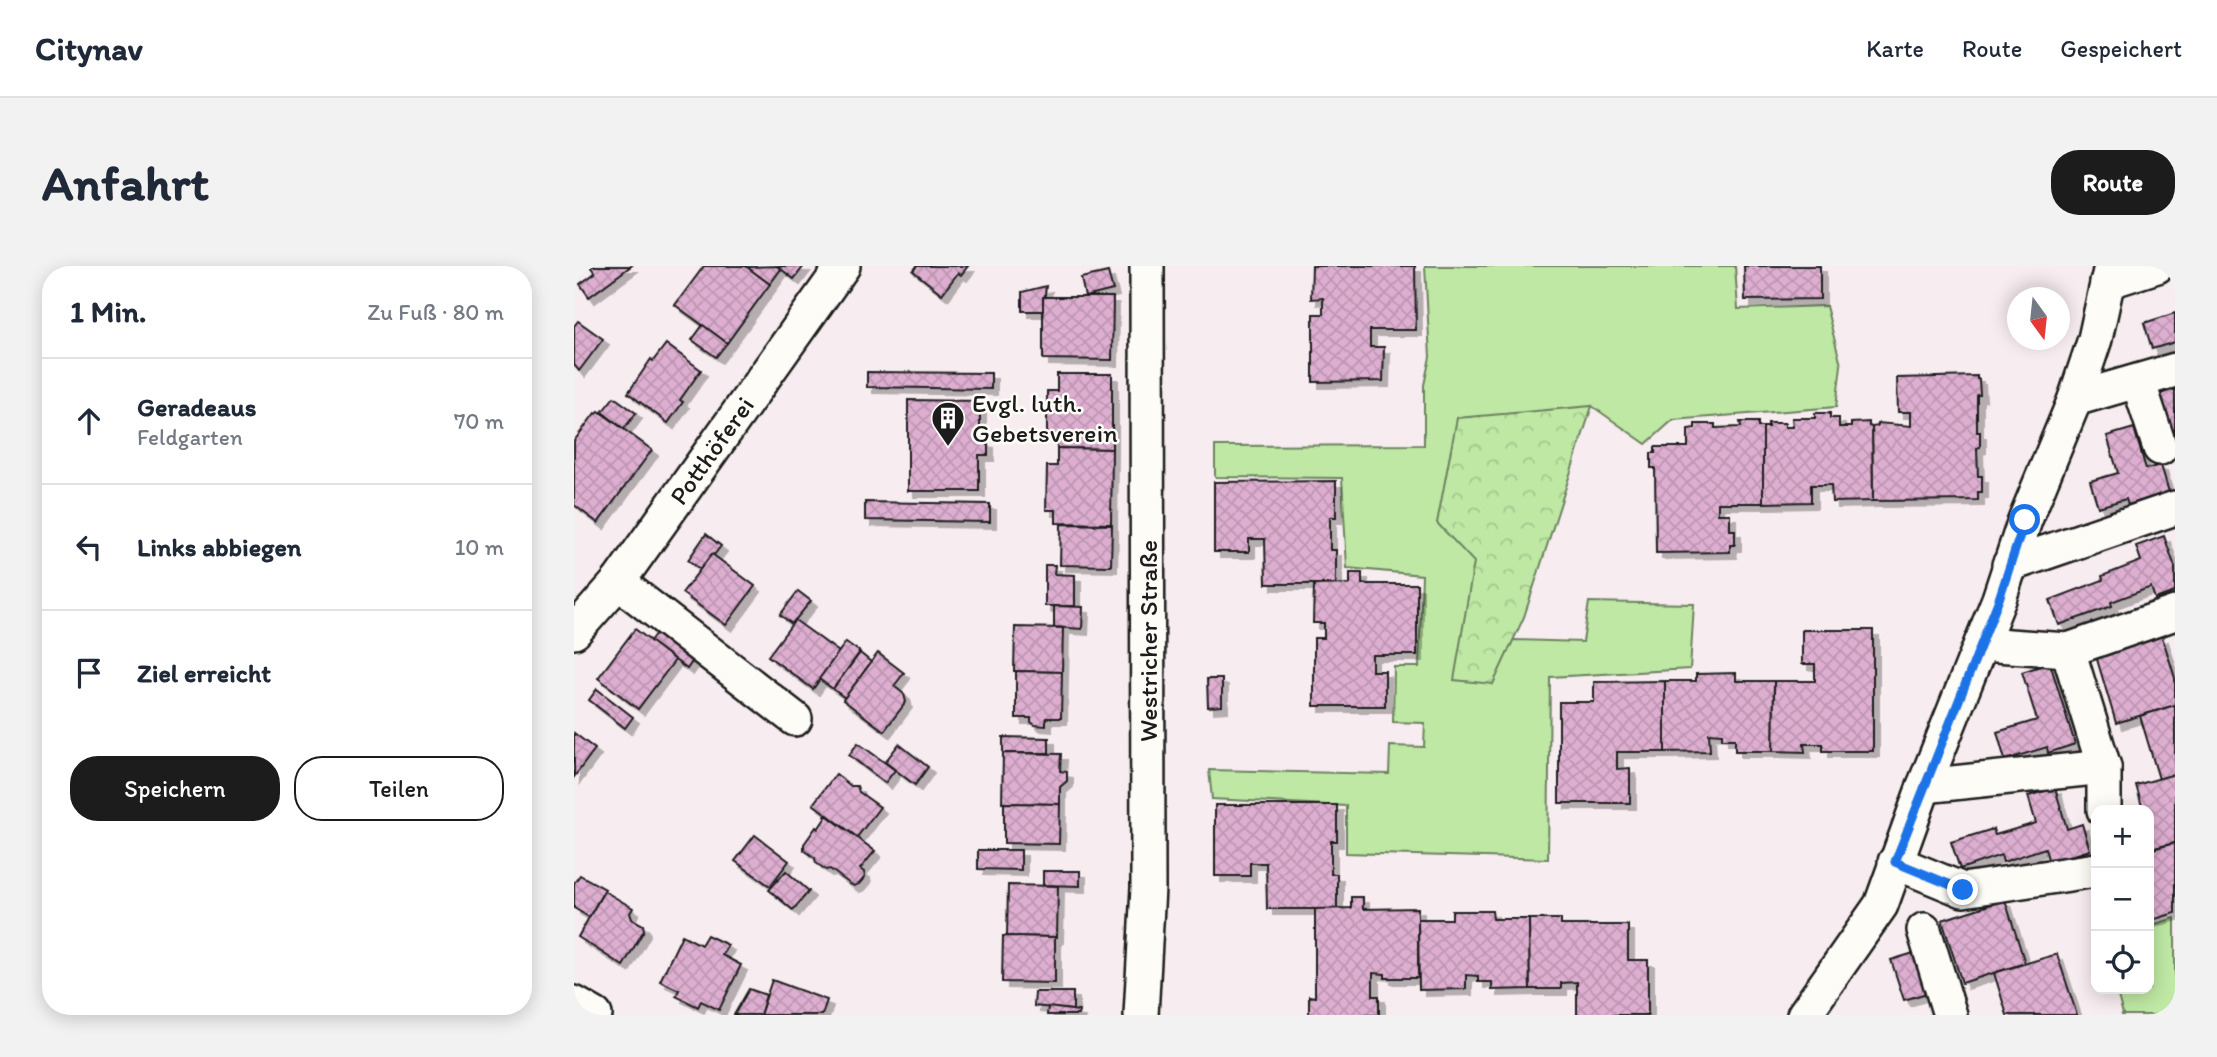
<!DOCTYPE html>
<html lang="de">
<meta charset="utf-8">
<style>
:root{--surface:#fff;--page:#f2f2f3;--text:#1f2937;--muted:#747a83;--line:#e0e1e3;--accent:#1c1c1c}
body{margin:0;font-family:Itim,sans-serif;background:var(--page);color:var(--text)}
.controls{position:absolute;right:21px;bottom:21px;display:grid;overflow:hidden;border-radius:14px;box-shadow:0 4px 18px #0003}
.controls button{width:63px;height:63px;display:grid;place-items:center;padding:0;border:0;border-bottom:2px solid var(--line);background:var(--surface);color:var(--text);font:35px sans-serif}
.compass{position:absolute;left:1433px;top:21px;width:63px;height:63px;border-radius:50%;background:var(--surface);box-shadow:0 4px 18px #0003;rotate:165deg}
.stop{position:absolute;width:21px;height:21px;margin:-16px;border:5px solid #1a73e8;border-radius:50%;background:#fff}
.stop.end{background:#1a73e8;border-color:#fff;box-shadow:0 2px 7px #0008}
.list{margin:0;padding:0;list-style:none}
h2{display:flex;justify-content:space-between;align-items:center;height:91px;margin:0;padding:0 28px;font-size:30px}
h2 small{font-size:23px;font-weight:400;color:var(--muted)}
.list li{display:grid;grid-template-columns:46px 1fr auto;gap:21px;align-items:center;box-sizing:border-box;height:126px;padding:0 28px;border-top:2px solid var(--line)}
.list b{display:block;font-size:26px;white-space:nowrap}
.list p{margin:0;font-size:23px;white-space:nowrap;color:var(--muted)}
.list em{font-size:23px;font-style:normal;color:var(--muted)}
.actions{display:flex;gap:14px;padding:21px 28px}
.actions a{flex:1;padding:16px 0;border:2px solid var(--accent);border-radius:28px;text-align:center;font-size:24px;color:var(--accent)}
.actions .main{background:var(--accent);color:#fff}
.icon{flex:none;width:38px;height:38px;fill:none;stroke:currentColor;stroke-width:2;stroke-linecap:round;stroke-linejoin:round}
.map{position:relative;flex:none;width:1601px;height:749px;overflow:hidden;border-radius:28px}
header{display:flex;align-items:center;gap:42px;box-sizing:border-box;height:98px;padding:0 35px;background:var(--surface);border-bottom:2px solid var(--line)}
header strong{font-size:33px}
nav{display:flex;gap:38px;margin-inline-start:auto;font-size:24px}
.intro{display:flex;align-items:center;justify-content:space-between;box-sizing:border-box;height:168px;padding:0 42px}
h1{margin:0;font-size:49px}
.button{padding:18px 32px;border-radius:28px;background:var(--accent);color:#fff;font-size:24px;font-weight:700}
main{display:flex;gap:42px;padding:0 42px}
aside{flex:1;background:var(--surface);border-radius:28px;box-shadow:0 4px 18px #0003}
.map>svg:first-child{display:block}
</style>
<header>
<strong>Citynav</strong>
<nav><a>Karte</a><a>Route</a><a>Gespeichert</a></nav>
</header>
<div class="intro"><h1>Anfahrt</h1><a class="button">Route</a></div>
<main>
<aside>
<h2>1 Min.<small>Zu Fuß · 80 m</small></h2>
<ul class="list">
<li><svg class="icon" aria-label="ahead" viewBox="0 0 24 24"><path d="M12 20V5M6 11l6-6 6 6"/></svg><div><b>Geradeaus</b><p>Feldgarten</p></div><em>70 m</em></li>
<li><svg class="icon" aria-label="left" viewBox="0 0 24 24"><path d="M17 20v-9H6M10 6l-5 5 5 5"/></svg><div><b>Links abbiegen</b></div><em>10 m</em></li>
<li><svg class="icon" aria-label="arrive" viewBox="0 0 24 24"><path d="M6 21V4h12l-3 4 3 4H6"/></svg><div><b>Ziel erreicht</b></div></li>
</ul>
<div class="actions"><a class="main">Speichern</a><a>Teilen</a></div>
</aside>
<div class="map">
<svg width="1601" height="749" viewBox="0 0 1601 749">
<defs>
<pattern id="park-crowns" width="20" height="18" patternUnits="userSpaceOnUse" patternTransform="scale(1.75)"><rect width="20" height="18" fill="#bee8a4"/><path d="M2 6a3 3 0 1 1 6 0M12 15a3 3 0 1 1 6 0" fill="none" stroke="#a3c68d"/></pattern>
<pattern id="building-cross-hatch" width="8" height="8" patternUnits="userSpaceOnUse" patternTransform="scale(1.75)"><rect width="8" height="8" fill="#ddaed0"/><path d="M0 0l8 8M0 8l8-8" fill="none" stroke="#bd95b2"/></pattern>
<filter id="shadow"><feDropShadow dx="6" dy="6" stdDeviation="0" flood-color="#0004"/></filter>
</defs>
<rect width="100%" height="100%" fill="#f7ecef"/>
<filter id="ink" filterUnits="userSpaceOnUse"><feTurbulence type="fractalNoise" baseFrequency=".0143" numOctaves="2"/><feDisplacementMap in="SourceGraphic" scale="14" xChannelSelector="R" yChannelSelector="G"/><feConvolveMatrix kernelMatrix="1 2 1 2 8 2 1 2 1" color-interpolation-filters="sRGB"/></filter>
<g filter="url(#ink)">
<g fill="#bee8a4" stroke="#6d8260" stroke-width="2">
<path d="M 851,0 L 1161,0 L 1164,43 L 1252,40 L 1267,99 L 1262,141 L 1099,154 L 1072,178 L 1018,140 L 900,295 L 919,417 L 939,374 L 1009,376 L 1015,336 L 1120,338 L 1116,403 L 976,411 L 974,593 L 772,587 L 772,540 L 638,533 L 635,504 L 815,508 L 816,480 L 850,481 L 851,457 L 819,456 L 820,401 L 845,401 L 848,309 L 773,302 L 768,212 L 641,211 L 641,180 L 850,179 L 850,119 L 856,91 Z"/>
<path d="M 1601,652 L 1601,749 L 1547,749 L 1549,748 L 1542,723 L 1575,723 L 1575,660 Z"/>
</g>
<path fill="url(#park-crowns)" stroke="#6d8260" stroke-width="2" d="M 1018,140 L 950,351 L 919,418 L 880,414 L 900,296 L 863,257 L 883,152 Z"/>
<g fill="url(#building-cross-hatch)" stroke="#1c1c1c" stroke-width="2" filter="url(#shadow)">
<path d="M 16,0 L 57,0 L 15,31 L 6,18 L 21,7 Z"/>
<path d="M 130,0 L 172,0 L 196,18 L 153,77 L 101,39 Z"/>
<path d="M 203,0 L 207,3 L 196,18 L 173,1 Z"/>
<path d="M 203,0 L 230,0 L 220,13 Z"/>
<path d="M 343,0 L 394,0 L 387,9 L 384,7 L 368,28 L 339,5 Z"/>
<path d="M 738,0 L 841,0 L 842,64 L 796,64 L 796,81 L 810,81 L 809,115 L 739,116 L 739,48 L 749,48 L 749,32 L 737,33 Z"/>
<path d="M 1170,0 L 1246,0 L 1246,33 L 1171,34 Z"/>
<path d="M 534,6 L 539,24 L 511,31 L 507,12 Z"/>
<path d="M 472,20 L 469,45 L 448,45 L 448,26 Z"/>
<path d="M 469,31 L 539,31 L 538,94 L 469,93 Z"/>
<path d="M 1601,47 L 1601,76 L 1578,83 L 1570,57 Z"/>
<path d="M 4,55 L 29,73 L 5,105 L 0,99 L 0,60 Z"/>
<path d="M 129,59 L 153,77 L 142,91 L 118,74 Z"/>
<path d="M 92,78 L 127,104 L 106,134 L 109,136 L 94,157 L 54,127 L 77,93 L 79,95 Z"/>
<path d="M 293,106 L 417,107 L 417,123 L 293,121 Z"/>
<path d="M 483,108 L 538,108 L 538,183 L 483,182 L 482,168 L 473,169 L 473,125 L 483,125 Z"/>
<path d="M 1403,110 L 1403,113 L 1405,113 L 1406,129 L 1403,129 L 1403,166 L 1406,166 L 1406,181 L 1403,182 L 1404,210 L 1408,210 L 1408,226 L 1404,226 L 1404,234 L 1299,235 L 1298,161 L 1304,160 L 1304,157 L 1337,160 L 1337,146 L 1324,146 L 1323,112 Z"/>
<path d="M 1601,123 L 1601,176 L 1586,128 Z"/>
<path d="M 40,131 L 62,147 L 50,163 L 28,146 Z"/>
<path d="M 334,134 L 406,135 L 406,175 L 414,176 L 414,189 L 405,189 L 405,225 L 334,225 Z"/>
<path d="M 25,145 L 78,184 L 24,257 L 0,239 L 0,175 L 21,147 L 23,148 Z"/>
<path d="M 1241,147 L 1256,147 L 1256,152 L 1265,152 L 1265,161 L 1277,161 L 1277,157 L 1295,156 L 1295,160 L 1298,161 L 1299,235 L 1258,236 L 1257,219 L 1237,219 L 1237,236 L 1189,237 L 1189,161 L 1194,161 L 1194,157 L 1211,157 L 1211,161 L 1219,161 L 1218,152 L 1241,152 Z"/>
<path d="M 1166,156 L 1184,156 L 1184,161 L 1189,161 L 1189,237 L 1144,237 L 1144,248 L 1156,248 L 1156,264 L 1161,264 L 1161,279 L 1156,279 L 1156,286 L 1082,287 L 1081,202 L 1077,202 L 1077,187 L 1081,187 L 1081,181 L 1114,181 L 1114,163 L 1121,162 L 1121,158 L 1141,158 L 1141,162 L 1167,161 Z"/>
<path d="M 1560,162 L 1572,203 L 1587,199 L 1595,226 L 1554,239 L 1552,233 L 1524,241 L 1516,215 L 1544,207 L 1533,170 Z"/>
<path d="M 483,182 L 538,183 L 537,258 L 482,257 L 482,244 L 472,244 L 473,200 L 483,200 Z"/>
<path d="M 762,215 L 762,251 L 756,251 L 756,284 L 762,284 L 762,318 L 692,318 L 691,273 L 675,273 L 675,286 L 640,286 L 640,216 Z"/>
<path d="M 291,236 L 416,238 L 416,256 L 291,254 Z"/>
<path d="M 487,258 L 538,259 L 537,300 L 486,299 Z"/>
<path d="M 132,268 L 147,280 L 140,289 L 138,288 L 126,303 L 114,294 Z"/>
<path d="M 1590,270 L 1601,301 L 1601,326 L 1581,333 L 1577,321 L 1537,336 L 1538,340 L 1485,359 L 1476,334 L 1529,314 L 1528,310 L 1567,295 L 1562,280 Z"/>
<path d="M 138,288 L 181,320 L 152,359 L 108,327 Z"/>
<path d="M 471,299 L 481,299 L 480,308 L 501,309 L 501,340 L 471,340 Z"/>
<path d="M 776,307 L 788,307 L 788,318 L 843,318 L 843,389 L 798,389 L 798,405 L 811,405 L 811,440 L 740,440 L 740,372 L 750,372 L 750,357 L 739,357 L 740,319 L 776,318 Z"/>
<path d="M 224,325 L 237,335 L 218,358 L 206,349 Z"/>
<path d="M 480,340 L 509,341 L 508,363 L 480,361 Z"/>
<path d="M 221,354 L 265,386 L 239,423 L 194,390 Z"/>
<path d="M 441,361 L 489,362 L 488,406 L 440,405 Z"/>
<path d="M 61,363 L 101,394 L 64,443 L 24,412 Z"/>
<path d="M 85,363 L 122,390 L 113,403 L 76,375 Z"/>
<path d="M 1228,364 L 1299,364 L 1299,485 L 1249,485 L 1249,478 L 1230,478 L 1231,486 L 1199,485 L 1200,415 L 1241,415 L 1241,398 L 1228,398 Z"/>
<path d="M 1588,370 L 1601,412 L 1601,439 L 1542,457 L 1522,390 Z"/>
<path d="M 272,376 L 286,386 L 259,423 L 245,413 Z"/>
<path d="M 286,387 L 297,396 L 271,432 L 259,423 Z"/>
<path d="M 304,387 L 330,407 L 320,420 L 330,428 L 332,436 L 310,465 L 269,434 Z"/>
<path d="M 1476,397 L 1501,478 L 1474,487 L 1473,481 L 1431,494 L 1423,466 L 1463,454 L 1448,406 Z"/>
<path d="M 442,405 L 488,406 L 487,452 L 472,452 L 472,460 L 461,459 L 457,456 L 457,452 L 442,452 Z"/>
<path d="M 1162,407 L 1162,415 L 1200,415 L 1199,485 L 1161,485 L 1161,473 L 1148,473 L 1148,468 L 1135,467 L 1136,485 L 1091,486 L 1091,415 L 1122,415 L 1122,408 Z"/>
<path d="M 633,413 L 648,413 L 648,440 L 634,441 Z"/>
<path d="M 1091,415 L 1091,486 L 1043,486 L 1043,503 L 1056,502 L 1056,537 L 985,537 L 985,436 L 1020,436 L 1020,416 Z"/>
<path d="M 23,423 L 59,451 L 51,462 L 15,434 Z"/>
<path d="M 1601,439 L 1601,508 L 1585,513 L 1566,450 Z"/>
<path d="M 0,467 L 21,483 L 0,511 Z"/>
<path d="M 429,471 L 475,472 L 475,487 L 429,487 Z"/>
<path d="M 284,477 L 321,504 L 311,517 L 275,489 Z"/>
<path d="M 325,478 L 354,501 L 341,519 L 311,496 Z"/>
<path d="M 429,487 L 487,488 L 486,505 L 493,506 L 493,515 L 486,521 L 486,538 L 428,537 Z"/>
<path d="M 262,508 L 277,520 L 283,520 L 285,526 L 306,541 L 283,571 L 239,538 Z"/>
<path d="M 1601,508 L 1601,577 L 1580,582 L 1575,563 L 1575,544 L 1569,544 L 1562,519 Z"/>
<path d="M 1481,522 L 1493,563 L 1508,558 L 1516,584 L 1475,597 L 1471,582 L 1429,596 L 1427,589 L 1386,603 L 1377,576 L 1419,563 L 1421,569 L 1462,557 L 1454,530 Z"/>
<path d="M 430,537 L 486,538 L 485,578 L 430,577 Z"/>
<path d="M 641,539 L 763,539 L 763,575 L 757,575 L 757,608 L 763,608 L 763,643 L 693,643 L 692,597 L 676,597 L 676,610 L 641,610 Z"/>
<path d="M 251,548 L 301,585 L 286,603 L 290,606 L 291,611 L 285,618 L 280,620 L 276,618 L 256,603 L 252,604 L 242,597 L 241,592 L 230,584 L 230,578 L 242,561 L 244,563 L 252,551 L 250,550 Z"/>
<path d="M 181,569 L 215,595 L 196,620 L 161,595 Z"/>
<path d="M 1601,577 L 1601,647 L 1575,655 L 1575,584 Z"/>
<path d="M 404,584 L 447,584 L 447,604 L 404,603 Z"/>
<path d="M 212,605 L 235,625 L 219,644 L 195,624 Z"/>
<path d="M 469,605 L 506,605 L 506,620 L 469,619 Z"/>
<path d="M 6,609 L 31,623 L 15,651 L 0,642 L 0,617 Z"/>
<path d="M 434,619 L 484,620 L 483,671 L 433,670 Z"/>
<path d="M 30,625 L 59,642 L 56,647 L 58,653 L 69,659 L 70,664 L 49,700 L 4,671 Z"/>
<path d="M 777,631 L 789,631 L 789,643 L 844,642 L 844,712 L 811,712 L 811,708 L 799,707 L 799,730 L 805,730 L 805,749 L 735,749 L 735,730 L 741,731 L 741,643 L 777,642 Z"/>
<path d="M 1431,634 L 1451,697 L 1388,717 L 1368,654 Z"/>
<path d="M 878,645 L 918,645 L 919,653 L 955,653 L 956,723 L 918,724 L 918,716 L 904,716 L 904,710 L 892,709 L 892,723 L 845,724 L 844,653 L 878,653 Z"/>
<path d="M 955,653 L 987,653 L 987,659 L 1054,659 L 1054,694 L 1074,694 L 1074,749 L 1003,749 L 1003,716 L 987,717 L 987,723 L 956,723 Z"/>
<path d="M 108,669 L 127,679 L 133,669 L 154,679 L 148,689 L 167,699 L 145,744 L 127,735 L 124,741 L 102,730 L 105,724 L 86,715 Z"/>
<path d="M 429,670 L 481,671 L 481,717 L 428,716 Z"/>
<path d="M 1343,686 L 1356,726 L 1330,734 L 1317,694 Z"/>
<path d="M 1483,688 L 1503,749 L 1433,749 L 1420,707 Z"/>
<path d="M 198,714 L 253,734 L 248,749 L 186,749 Z"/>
<path d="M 175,723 L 192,729 L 186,749 L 160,749 Z"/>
<path d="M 461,726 L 499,726 L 499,744 L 460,740 Z"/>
<path d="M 474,741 L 505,745 L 504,749 L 473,749 Z"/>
</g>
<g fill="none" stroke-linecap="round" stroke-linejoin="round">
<defs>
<g id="minor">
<path d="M 1533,16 L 1583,0"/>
<path d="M 1564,115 L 1586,182"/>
<path d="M 1501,133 L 1601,104"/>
<path d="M 1435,299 L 1601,242"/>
<path d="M 44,316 L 221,453"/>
<path id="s1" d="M 0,366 L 44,316 L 269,0"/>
<path d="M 1407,378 L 1494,384 L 1601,347"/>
<path d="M 1494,384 L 1530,501"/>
<path d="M 1350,520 L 1530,501 L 1530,544"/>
<path d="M 1321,596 L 1389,624 L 1522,604"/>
<path d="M 1350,664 L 1376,749"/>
<path d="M 0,737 L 21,749"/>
<path d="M 567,749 L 574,622 L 573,0"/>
<path d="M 1230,749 L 1307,639 L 1350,520 L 1425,333 L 1451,254 L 1501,133 L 1521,73 L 1537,0"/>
</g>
</defs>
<use href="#minor" stroke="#1c1c1c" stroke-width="38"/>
<use href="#minor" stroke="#fdfcf7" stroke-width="33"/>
</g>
</g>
<g fill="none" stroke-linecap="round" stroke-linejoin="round" filter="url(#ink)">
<path stroke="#1a73e8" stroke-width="9" d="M 1389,624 L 1321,596 L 1425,333 L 1451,254"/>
</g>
<defs>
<symbol id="building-pin" viewBox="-11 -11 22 30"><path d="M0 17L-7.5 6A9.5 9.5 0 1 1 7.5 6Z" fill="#1c1c1c" stroke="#fdfcf7"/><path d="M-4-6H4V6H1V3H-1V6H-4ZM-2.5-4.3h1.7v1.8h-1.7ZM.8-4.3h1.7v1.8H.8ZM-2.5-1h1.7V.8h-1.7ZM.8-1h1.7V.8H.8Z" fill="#fff"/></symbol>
</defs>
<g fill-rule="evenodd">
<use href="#building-pin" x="355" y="133" width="38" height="52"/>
</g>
<g text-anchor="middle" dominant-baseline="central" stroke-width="5" stroke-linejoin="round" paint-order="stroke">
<g font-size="26" fill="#1c1c1c" stroke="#fdfcf7" text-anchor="start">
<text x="398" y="137">Evgl. luth.<tspan x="398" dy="30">Gebetsverein</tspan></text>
</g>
<g font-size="26" fill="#1c1c1c" stroke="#fdfcf7">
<text stroke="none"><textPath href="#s1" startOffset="228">Potthöferei</textPath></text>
<text transform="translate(574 375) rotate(-90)">Westricher Straße</text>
</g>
</g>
</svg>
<div class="controls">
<button>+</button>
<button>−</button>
<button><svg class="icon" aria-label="locate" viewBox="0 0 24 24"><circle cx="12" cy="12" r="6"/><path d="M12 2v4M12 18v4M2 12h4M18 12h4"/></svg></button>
</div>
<svg class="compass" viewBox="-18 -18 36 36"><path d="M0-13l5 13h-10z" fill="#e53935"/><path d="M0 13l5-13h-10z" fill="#747a83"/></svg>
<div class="stop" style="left:1451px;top:254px"></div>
<div class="stop end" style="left:1389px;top:624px"></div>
</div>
</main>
